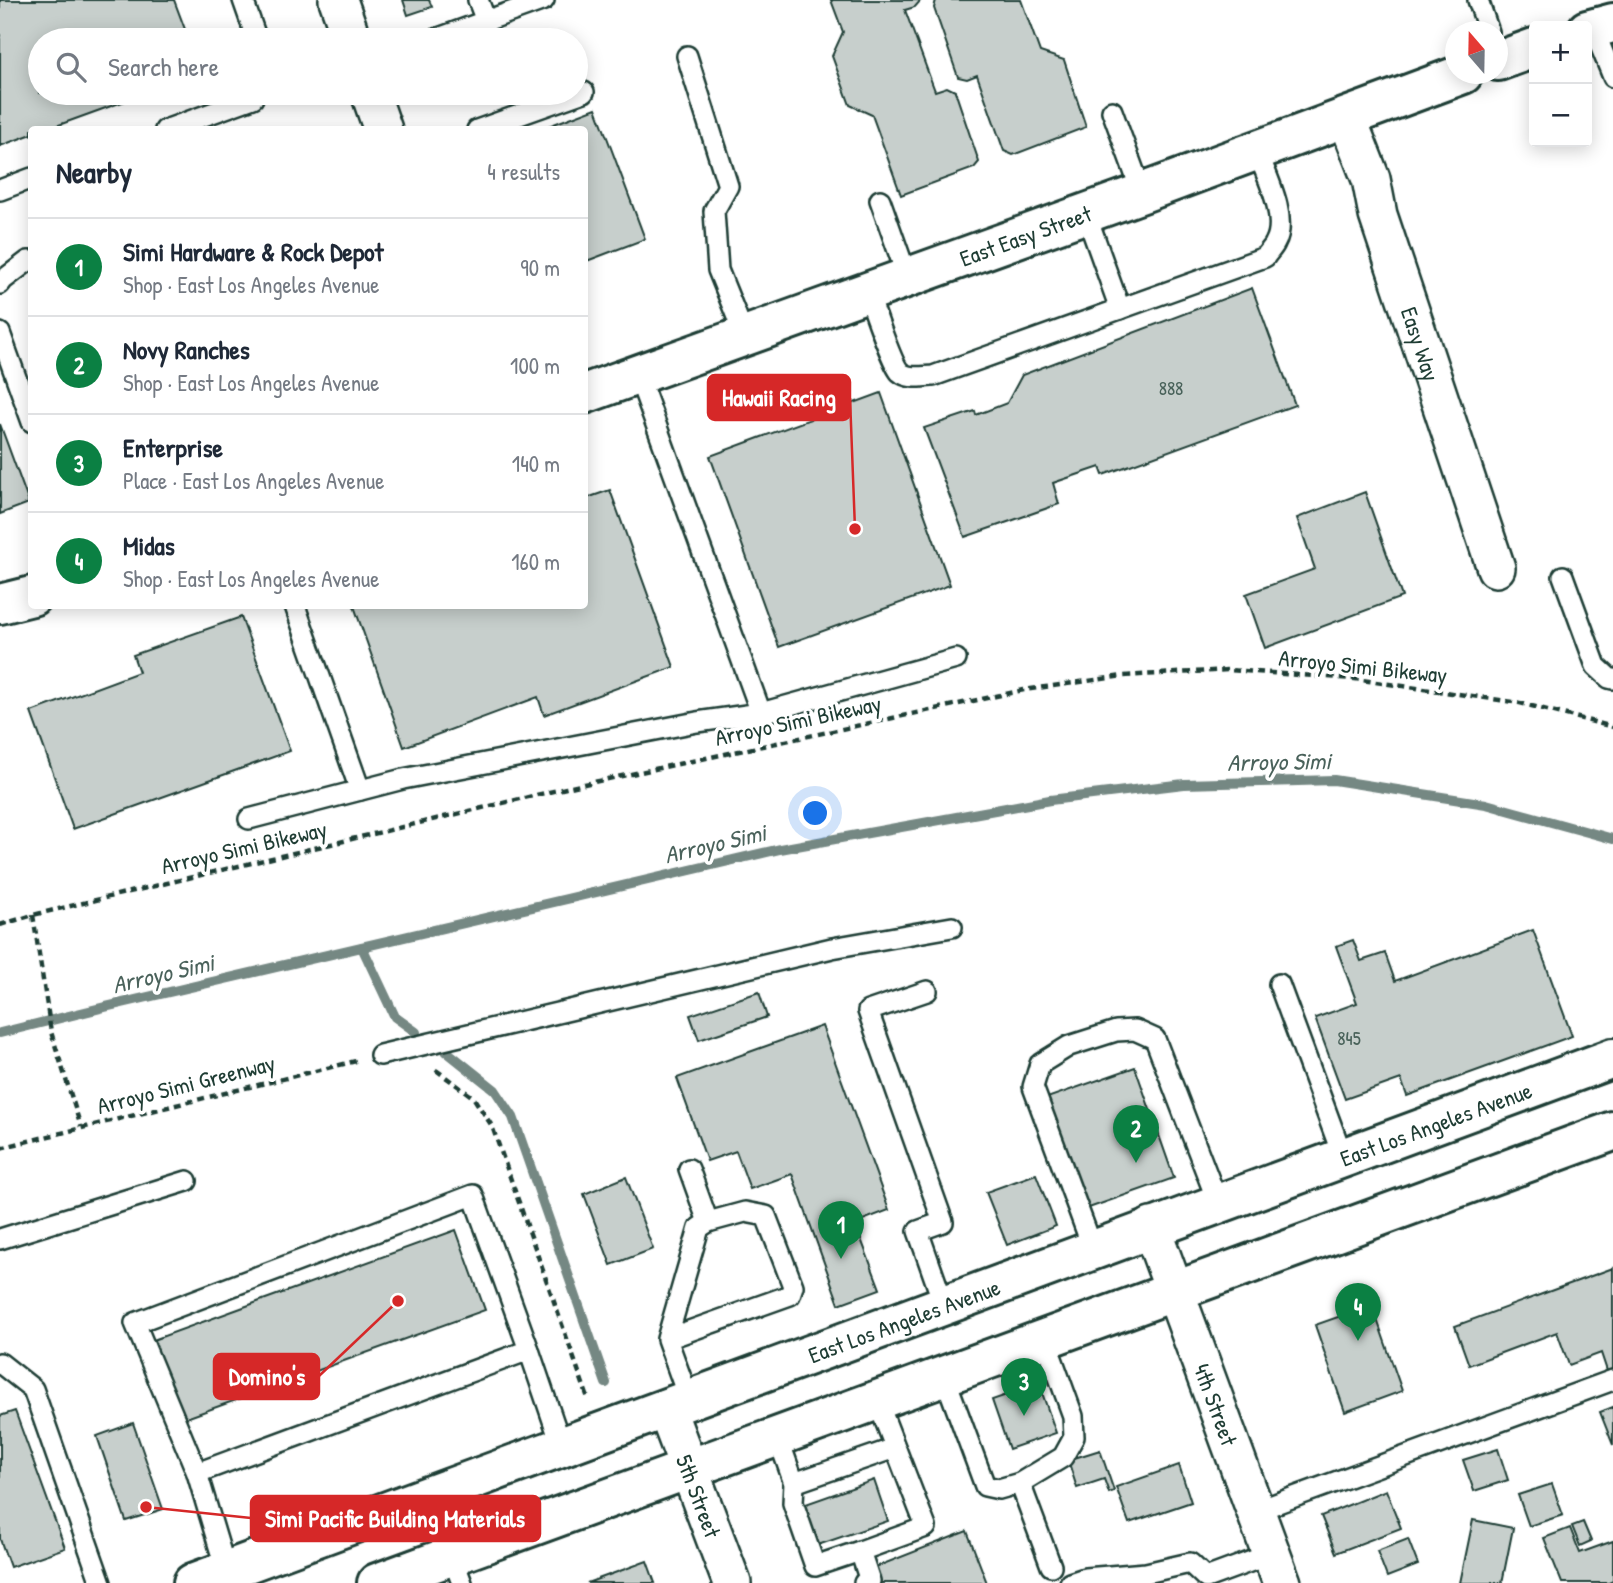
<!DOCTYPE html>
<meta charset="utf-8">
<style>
:root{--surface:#fff;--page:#f6f6f7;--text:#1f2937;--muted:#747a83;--line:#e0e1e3;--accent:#0b8043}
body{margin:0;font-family:"Patrick Hand",sans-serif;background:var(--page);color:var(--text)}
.controls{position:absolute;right:21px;top:21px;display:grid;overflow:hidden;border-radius:7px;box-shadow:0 4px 18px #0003}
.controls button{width:63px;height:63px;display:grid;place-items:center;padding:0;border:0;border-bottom:2px solid var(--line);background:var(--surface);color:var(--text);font:35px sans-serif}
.compass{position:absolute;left:1445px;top:21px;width:63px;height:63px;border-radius:50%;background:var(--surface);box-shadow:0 4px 18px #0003;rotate:340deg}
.you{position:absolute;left:816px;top:814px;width:24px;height:24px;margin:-18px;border:5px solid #fff;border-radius:50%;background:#1a73e8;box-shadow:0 0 0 10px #1a73e833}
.badge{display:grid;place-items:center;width:46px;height:46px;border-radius:50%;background:var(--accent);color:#fff;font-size:23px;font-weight:700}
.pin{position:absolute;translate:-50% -58px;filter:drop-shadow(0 2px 4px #0008)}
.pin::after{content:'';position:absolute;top:37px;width:24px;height:21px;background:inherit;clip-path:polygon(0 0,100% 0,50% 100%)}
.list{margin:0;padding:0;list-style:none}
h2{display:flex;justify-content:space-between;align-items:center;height:91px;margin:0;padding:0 28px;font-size:30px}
h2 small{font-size:23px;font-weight:400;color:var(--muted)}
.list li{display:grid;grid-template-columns:46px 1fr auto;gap:21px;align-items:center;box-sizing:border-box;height:98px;padding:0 28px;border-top:2px solid var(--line)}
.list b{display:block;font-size:26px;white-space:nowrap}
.list p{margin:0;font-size:23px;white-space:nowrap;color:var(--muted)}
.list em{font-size:23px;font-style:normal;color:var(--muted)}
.icon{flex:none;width:38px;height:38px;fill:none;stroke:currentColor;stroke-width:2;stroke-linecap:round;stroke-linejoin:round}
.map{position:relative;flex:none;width:1613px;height:1583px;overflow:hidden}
.search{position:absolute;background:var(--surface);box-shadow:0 4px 18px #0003;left:28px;top:28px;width:560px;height:77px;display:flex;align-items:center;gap:18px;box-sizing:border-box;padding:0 24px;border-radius:38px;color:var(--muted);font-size:26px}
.panel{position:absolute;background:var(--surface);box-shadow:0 4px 18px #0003;left:28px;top:126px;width:560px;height:483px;border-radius:7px}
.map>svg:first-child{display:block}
</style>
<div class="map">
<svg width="1613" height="1583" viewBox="0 0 1613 1583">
<rect width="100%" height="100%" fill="#fff"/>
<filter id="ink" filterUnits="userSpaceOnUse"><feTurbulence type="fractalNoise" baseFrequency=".0143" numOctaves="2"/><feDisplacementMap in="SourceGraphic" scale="14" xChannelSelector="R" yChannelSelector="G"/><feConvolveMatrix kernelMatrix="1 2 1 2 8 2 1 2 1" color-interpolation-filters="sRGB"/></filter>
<g filter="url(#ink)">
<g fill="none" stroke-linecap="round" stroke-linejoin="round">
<g stroke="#758883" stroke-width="10">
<path d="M 362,947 L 395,1017 L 416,1032"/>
<path d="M 0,1033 L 105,1007 L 780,849 L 1050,800 L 1184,784 L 1334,780 L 1486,804 L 1613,839"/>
<path d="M 446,1051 L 495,1090 L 513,1117 L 606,1383"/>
</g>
</g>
<g fill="#c7cfcc" stroke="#1f3d34" stroke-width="2">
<path d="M 0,0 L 174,0 L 189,40 L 40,40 L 40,93 L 147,93 L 45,130 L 32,130 L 32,134 L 0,146 Z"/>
<path d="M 403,0 L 429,0 L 432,7 L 408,15 Z"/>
<path d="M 831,0 L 921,0 L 915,7 L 905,10 L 935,91 L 947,87 L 955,91 L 979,162 L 974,168 L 901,195 L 872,115 L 850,105 L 832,56 L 843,32 Z"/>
<path d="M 936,0 L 1021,0 L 1040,52 L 1064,60 L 1086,127 L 1013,155 L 1004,151 L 977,75 L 967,79 L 958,77 L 934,8 Z"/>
<path d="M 596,108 L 645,239 L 584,262 L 584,130 L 538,130 Z"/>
<path d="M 1252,288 L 1295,405 L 1103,475 L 1100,467 L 1053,483 L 1059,504 L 965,537 L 924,428 L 975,411 L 976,415 L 1007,403 L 1022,375 Z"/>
<path d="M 881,393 L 950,585 L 779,647 L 710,456 Z"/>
<path d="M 0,424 L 29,503 L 0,514 Z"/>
<path d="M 610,490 L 674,667 L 544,715 L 538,697 L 404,747 L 354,606 L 584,606 L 584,499 Z"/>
<path d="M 1365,492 L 1402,597 L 1265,648 L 1246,594 L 1315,569 L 1297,518 Z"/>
<path d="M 241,617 L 290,751 L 73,829 L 31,712 L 139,672 L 133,655 Z"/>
<path d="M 1533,930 L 1572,1036 L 1407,1096 L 1401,1079 L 1345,1099 L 1315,1018 L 1357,1003 L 1336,946 L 1353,940 L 1361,961 L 1385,953 L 1395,981 Z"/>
<path d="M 759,992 L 767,1017 L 699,1040 L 690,1015 Z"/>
<path d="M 822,1026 L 889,1210 L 855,1223 L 880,1289 L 839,1304 L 792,1174 L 750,1189 L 736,1151 L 707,1161 L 677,1078 Z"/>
<path d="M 1135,1067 L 1174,1178 L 1086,1209 L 1047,1098 Z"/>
<path d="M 1036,1174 L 1056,1226 L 1007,1245 L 986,1192 Z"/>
<path d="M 626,1177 L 653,1249 L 611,1265 L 584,1194 Z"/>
<path d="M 456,1230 L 485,1310 L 178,1421 L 150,1341 Z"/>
<path d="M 1613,1268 L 1613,1369 L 1607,1371 L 1601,1353 L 1569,1365 L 1557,1332 L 1469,1365 L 1455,1326 Z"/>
<path d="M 1372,1305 L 1402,1391 L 1345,1412 L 1315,1325 Z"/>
<path d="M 1039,1384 L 1056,1433 L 1009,1449 L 992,1400 Z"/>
<path d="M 1613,1407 L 1613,1445 L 1600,1412 Z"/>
<path d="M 15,1411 L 65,1548 L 10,1567 L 0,1539 L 0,1416 Z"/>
<path d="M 133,1423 L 163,1509 L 126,1521 L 97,1436 Z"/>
<path d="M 1498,1449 L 1508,1480 L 1474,1491 L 1463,1460 Z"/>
<path d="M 1100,1450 L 1114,1491 L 1109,1493 L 1104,1479 L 1077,1488 L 1068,1460 Z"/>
<path d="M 1179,1465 L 1191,1502 L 1129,1523 L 1116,1487 Z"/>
<path d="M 874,1480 L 888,1521 L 815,1546 L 800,1506 Z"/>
<path d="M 1552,1484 L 1563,1515 L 1529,1526 L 1518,1495 Z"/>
<path d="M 1386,1490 L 1401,1528 L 1336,1553 L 1321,1516 Z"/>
<path d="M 1473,1520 L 1513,1528 L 1502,1583 L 1460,1583 Z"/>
<path d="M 1583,1522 L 1591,1541 L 1580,1546 L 1572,1526 Z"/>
<path d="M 1570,1528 L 1580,1553 L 1613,1541 L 1613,1581 L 1609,1583 L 1562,1583 L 1544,1538 Z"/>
<path d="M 967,1531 L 987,1583 L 879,1583 L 873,1568 Z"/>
<path d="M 1408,1539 L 1418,1565 L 1387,1577 L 1377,1551 Z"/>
<path d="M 647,1561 L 655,1583 L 587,1583 Z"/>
</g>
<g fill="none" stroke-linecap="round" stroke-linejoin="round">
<defs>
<g id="service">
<path d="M 243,0 L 257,40"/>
<path d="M 478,0 L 486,21"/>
<path d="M 1478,0 L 1489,32"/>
<path d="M 1593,28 L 1613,77"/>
<path d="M 433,40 L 544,0"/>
<path d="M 687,56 L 728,186 L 714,211 L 718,270 L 745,337"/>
<path d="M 1112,111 L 1142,193"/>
<path d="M 165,130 L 253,98 L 254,93"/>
<path d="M 477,130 L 584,92"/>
<path d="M 0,190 L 32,178"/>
<path d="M 880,200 L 908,279"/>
<path d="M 1086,214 L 1120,309"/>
<path d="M 0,284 L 3,280 L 28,261 L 32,261"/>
<path d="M 868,293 C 873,307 892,364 900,372 C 909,380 923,376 933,376 L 1265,257 C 1268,252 1273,248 1275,243 C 1289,218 1266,175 1257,151"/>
<path d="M 0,333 L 32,422"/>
<path d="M 638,375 L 761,713 L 956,659"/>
<path d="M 1563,576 L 1596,666 L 1609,678 L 1613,679"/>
<path d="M 295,606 L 360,790"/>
<path d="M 249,819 L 403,779 L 697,722 L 761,713"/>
<path d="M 1279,984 L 1343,1157"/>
<path d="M 927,991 L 868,1011 L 943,1222 L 918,1231 L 944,1305"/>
<path d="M 380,1055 L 832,948 L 952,927"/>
<path d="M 689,1169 L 708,1222"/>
<path d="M 0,1239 L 187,1181"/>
<path d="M 1093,1249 L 1033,1087 L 1040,1064 L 1069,1046 L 1116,1031 L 1135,1030 L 1155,1039 L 1218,1203"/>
<path d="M 667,1339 L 790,1295 L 793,1286 L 766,1216 L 745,1212 L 708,1222 L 699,1228 L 667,1339 L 689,1400"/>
<path d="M 529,1350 L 562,1447"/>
<path d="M 0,1363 L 33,1389 L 101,1583"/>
<path d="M 944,1375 L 985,1486 L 999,1489 L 1020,1483 L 1063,1457 L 1074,1437 L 1073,1416 L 1045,1339"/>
<path d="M 777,1435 L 794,1483 L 793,1503 L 815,1566 L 860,1551"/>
<path d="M 197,1473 L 135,1323 L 473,1195 L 529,1350 L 197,1473 L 226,1570"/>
<path d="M 794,1483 L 895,1448"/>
<path d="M 1020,1483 L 1051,1566"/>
<path d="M 1256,1511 L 1613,1380"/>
<path d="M 452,1556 L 462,1583"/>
<path d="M 864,1583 L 870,1581 L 860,1551 L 926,1527 L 877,1400"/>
<path d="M 1070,1583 L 1085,1578 L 1146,1573 L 1190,1563 L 1206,1578 L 1271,1554"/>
</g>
<g id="minor">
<path d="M 338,0 L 352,40"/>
<path d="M 370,93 L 383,130"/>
<path id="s1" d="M 1347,118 L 1371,179 L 1378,215 L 1496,568"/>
<path id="s2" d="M 1151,1227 L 1282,1583"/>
<path id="s3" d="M 666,1408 L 732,1583"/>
</g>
<g id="tertiary">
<path d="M 1587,30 L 1613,23"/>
<path d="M 1498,61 L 1534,48"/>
<path id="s4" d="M 584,394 L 1142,193 L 1463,74"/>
<path d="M 0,604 L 32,596"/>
</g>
<g id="primary">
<path id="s5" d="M 193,1583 L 1613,1058"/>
<path d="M 377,1583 L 1613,1131"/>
</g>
</defs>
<use href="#service" stroke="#1f3d34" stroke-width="24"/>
<use href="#minor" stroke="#1f3d34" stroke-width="42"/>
<use href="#tertiary" stroke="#1f3d34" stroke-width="44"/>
<use href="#primary" stroke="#1f3d34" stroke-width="44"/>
<g stroke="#1f3d34" stroke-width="4.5" stroke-dasharray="7 5" stroke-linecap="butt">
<path d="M 33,915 L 51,1032 L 81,1127"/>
<path d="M 0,925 L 33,915 L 566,788 L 1024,690 L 1123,676 L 1229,670 L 1355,679 L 1520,703 L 1613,727"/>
<path d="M 436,1070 L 473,1097 L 492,1126 L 589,1401"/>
<path d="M 0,1148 L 356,1061"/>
</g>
<use href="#service" stroke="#fff" stroke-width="19"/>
<use href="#minor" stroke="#fff" stroke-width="37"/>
<use href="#tertiary" stroke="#fff" stroke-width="38"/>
<use href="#primary" stroke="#fff" stroke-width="38"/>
</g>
</g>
<g text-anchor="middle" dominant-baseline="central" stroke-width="7" stroke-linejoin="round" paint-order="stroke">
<g font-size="19" fill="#49625a">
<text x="1171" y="388">888</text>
<text x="1349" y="1038">845</text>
</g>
<g font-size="23" fill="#1f3d34" stroke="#fff">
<text stroke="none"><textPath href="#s4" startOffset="469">East Easy Street</textPath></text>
<text stroke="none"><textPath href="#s1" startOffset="238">Easy Way</textPath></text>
<text transform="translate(1363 666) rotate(6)">Arroyo Simi Bikeway</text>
<text transform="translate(798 720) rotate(-12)">Arroyo Simi Bikeway</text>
<text transform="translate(244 847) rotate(-13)">Arroyo Simi Bikeway</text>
<text transform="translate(186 1084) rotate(-14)">Arroyo Simi Greenway</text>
<text stroke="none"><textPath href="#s5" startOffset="1325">East Los Angeles Avenue</textPath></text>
<text stroke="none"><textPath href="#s5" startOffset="758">East Los Angeles Avenue</textPath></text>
<text stroke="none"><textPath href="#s2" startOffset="189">4th Street</textPath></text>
<text stroke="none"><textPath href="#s3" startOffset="94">5th Street</textPath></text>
</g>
<g font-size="24" font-style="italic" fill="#4a625b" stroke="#fff">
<text transform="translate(1279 761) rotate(-1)">Arroyo Simi</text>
<text transform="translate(715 843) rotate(-13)">Arroyo Simi</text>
<text transform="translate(163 973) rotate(-13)">Arroyo Simi</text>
</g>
</g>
<path fill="none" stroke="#d62828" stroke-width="2.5" d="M855 529L850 398M398 1301L319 1376M146 1507L251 1518"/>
<g fill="#d62828" stroke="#fff" stroke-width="2.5">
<circle cx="855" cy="529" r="7"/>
<circle cx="398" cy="1301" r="7"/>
<circle cx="146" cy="1507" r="7"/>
</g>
<g fill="#d62828" stroke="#d62828" stroke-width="2.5">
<rect x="708" y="375" width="142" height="45" rx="7"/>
<rect x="214" y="1354" width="105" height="45" rx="7"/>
<rect x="251" y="1496" width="289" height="45" rx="7"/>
</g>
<g font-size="24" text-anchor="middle" font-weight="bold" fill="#fff">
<text x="779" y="406">Hawaii Racing</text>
<text x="267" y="1385">Domino's</text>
<text x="395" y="1527">Simi Pacific Building Materials</text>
</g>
</svg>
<div class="controls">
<button>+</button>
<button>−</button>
</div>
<svg class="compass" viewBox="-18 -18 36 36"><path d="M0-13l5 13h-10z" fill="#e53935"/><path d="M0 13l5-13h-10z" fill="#747a83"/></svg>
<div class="you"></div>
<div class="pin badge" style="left:841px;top:1259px">1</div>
<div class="pin badge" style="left:1136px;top:1163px">2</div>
<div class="pin badge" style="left:1024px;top:1416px">3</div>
<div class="pin badge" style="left:1358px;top:1341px">4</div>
<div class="search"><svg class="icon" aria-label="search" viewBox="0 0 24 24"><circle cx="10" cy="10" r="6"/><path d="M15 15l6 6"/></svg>Search here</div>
<section class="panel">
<h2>Nearby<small>4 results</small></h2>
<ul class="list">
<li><span class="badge">1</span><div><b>Simi Hardware &amp; Rock Depot</b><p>Shop · East Los Angeles Avenue</p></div><em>90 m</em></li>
<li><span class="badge">2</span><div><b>Novy Ranches</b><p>Shop · East Los Angeles Avenue</p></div><em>100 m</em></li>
<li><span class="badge">3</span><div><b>Enterprise</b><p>Place · East Los Angeles Avenue</p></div><em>140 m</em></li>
<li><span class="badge">4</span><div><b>Midas</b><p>Shop · East Los Angeles Avenue</p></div><em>160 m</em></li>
</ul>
</section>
</div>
